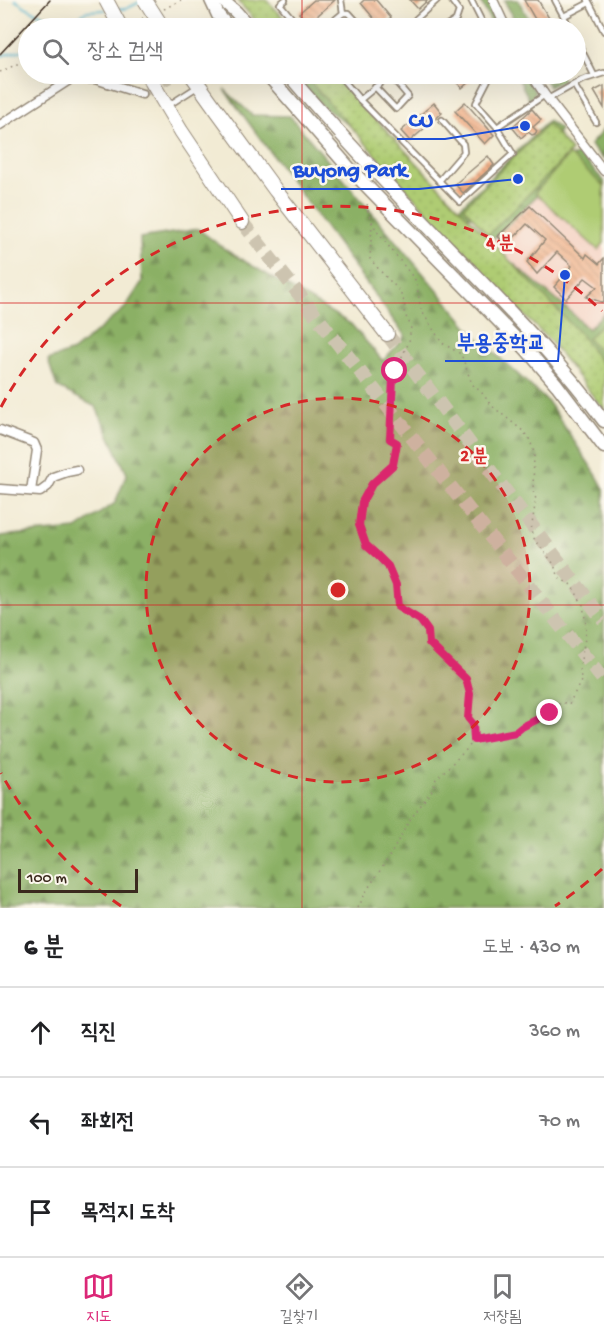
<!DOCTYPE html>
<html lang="ko">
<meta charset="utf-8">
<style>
:root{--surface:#fff;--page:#f2f2f2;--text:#202124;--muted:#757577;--line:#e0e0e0;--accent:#db2777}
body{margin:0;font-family:"Gochi Hand","Poor Story",sans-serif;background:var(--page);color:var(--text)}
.scale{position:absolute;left:18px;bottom:15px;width:120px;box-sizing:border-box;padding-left:6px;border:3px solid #3b2a1e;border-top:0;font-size:16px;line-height:21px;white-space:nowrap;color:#3b2a1e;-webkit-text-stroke:4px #fbf7ec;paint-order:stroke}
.stop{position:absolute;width:18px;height:18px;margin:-14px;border:4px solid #db2777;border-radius:50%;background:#fff}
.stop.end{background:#db2777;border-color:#fff;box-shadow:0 2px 6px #0008}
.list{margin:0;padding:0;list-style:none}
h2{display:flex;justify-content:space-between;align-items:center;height:78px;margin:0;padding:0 24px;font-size:26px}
h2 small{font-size:20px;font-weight:400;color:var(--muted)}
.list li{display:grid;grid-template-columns:39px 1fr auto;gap:18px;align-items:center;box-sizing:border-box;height:90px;padding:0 24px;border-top:2px solid var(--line)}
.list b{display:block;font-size:22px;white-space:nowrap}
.list em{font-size:20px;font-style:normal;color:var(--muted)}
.icon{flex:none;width:33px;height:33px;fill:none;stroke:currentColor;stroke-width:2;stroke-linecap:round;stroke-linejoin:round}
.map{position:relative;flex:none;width:604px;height:908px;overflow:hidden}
.search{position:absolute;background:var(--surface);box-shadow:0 6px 24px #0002;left:18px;right:18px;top:18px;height:66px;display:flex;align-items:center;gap:15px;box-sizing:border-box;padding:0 21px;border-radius:33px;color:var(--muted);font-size:22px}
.sheet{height:348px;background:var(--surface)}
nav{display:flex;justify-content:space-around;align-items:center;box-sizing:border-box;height:84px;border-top:2px solid var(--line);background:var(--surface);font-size:16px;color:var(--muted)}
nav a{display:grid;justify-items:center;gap:3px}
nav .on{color:var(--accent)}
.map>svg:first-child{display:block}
</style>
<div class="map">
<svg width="604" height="908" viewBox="0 0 604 908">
<defs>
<pattern id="forest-firs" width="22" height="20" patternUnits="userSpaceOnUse" patternTransform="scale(1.5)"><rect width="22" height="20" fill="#8bb065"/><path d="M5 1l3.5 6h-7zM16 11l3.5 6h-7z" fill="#738f53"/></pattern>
<pattern id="park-dots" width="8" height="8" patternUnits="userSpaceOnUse" patternTransform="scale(1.5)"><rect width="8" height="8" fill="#afcc73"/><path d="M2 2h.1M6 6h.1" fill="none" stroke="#97af63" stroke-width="1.8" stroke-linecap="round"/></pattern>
<pattern id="building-back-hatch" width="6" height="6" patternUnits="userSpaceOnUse" patternTransform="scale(1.5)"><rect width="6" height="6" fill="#f0ae85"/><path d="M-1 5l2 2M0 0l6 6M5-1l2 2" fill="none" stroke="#c48e6c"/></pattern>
</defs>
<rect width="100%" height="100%" fill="#fbf7ec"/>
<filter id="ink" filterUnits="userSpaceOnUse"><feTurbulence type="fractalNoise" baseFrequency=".0167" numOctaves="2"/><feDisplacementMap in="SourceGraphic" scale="12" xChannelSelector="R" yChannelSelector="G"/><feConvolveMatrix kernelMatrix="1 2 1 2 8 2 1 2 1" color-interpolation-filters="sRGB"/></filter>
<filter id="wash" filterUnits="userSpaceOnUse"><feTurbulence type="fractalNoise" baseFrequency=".008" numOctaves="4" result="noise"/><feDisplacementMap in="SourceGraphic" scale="24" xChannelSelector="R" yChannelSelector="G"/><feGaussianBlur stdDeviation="1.35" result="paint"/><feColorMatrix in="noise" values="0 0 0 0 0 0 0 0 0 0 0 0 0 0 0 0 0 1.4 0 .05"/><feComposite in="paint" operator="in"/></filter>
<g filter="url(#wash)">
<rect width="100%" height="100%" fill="#f2ebd4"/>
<path fill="#f5d2c3" d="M 569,155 L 604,186 L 604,313 L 585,336 L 489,237 L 535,193 Z"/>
<g fill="url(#forest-firs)" stroke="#636d42" stroke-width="1.5">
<path d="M 480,0 L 489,0 L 503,28 L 494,28 Z"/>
<path d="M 504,0 L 518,0 L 534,28 L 519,28 Z"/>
<path d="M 294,74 L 334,74 L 386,130 L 456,211 L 548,121 L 560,129 L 550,147 L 466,220 L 484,238 L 558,161 L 579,154 L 604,181 L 604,198 L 571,162 L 489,243 L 573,314 L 588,329 L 604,313 L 604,400 L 383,149 L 323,107 Z"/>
<path d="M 516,74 L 526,74 L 535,92 L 530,101 Z"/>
<path d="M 542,74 L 559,74 L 564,81 L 549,87 Z"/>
<path d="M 224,89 L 252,115 L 290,116 L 476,336 L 549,403 L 597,476 L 604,489 L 604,908 L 0,908 L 0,536 L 76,529 L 115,503 L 127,474 L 96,407 L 57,387 L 48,360 L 73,351 L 125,308 L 142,282 L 140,238 L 198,229 L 229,252 L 351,324 L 383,361 L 405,336 Z"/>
<path d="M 604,129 L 604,160 L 590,145 Z"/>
</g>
<g fill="url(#park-dots)" stroke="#757b48" stroke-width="1.5">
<path d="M 237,0 L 267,0 L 293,28 L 262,28 Z"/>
<path d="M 303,74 L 333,74 L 469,218 L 581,335 L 604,367 L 604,410 L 550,341 L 489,280 Z"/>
<path d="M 548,124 L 571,151 L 488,235 L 464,207 Z"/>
</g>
<g fill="#afcc73" stroke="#757b48" stroke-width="1.5">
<path d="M 569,155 L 604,186 L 604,243 L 598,250 L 535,193 Z"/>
<path d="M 604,321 L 604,356 L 588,339 Z"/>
</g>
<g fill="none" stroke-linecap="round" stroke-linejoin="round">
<g stroke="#52b5d0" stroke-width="2">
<path d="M 15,0 C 35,14 49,19 73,21"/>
<path d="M 117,9 L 126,9 L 140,2"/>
<path d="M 63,28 L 87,11 L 105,10"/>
<path d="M 0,56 L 28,49"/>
</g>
</g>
<g id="blocks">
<g fill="url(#building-back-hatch)">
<path d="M 314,0 L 335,0 L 308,24 L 299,13 Z"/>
<path d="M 364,0 L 376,0 L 391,18 L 381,27 L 361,3 Z"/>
<path d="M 410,0 L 428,0 L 418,9 Z"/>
<path d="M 524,0 L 538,0 L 555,28 L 540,28 Z"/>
<path d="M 426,74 L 444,74 L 434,82 Z"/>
<path d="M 449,74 L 478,74 L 462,88 Z"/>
<path d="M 604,86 L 604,108 L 594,91 Z"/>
<path d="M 465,102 L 494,135 L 485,144 L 455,111 Z"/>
<path d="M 434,103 L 442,113 L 410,141 L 401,131 Z"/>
<path d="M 532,109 L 541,120 L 533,127 L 537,131 L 535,134 L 532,135 L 528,132 L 521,138 L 512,127 Z"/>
<path d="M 488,156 L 494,165 L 463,193 L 455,184 Z"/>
<path d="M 530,206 L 585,258 L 587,254 L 599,264 L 604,258 L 604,303 L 586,297 L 597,287 L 585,278 L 566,299 L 554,287 L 572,266 L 557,252 L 537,274 L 527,262 L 545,240 L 527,224 L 506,246 L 498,236 Z"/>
</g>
</g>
</g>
<g filter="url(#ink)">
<use href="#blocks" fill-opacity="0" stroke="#968a79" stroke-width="1.5"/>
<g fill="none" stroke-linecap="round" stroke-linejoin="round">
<path stroke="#cdc4b0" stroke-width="8" stroke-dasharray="8 4" stroke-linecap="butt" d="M 142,94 L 180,74"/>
<g stroke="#cdc4b0" stroke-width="14" stroke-dasharray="14 7" stroke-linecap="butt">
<path d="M 242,222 L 604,681"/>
<path d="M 387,334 L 604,621"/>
</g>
<defs>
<g id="service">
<path d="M 285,0 L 280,4 L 300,28"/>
<path d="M 471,0 L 485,28"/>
<path d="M 555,0 L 570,28"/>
<path d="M 588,0 L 604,31"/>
<path d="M 343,13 L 349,13 L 359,24 L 359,28"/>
<path d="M 564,16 L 589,3"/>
<path d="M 325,28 L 343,13 L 341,0"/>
<path d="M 418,28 L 415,26 L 416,19 L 437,0"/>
<path d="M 444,28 L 456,20 L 459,11 L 451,0"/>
<path d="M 576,39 L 594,75"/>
<path d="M 338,74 L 360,100"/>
<path d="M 491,74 L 476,103 L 497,127"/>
<path d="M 574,85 L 596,122"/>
<path d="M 375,87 L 396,109 L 408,96 L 390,75 L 360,100 L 460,202 L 513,154 L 497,127 L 545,95"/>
<path d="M 548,99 L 582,80 L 604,73"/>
<path d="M 169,105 L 197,87"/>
<path d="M 439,181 L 464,152 L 463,144 L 442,120"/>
</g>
<g id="minor">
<path d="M 493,0 L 506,28"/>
<path d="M 531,74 L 545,95 L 604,171"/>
<path d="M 0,125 L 71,79 L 95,79 L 142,94"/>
<path d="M 0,430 L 34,443 L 37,450 L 31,491"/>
<path d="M 0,489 L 40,492 L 48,486 L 53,477 L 67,472 L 77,470"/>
</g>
<g id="secondary">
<path d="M 211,0 L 218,15 L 229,28"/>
<path d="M 222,0 L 236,12 L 250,28"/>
<path d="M 267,74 L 350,169 L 527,350 L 557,385 L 604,447"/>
<path d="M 288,74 C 338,133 391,189 446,245 C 501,302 557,357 604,421"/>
</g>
<g id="trunk">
<path d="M 147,74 L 181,131 L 242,222"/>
<path d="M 191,74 L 216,109 L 276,191 L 387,334"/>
</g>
</defs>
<use href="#service" stroke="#968a79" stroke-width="8"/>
<use href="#minor" stroke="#968a79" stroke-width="11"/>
<use href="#secondary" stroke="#968a79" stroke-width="15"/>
<use href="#trunk" stroke="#968a79" stroke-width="16"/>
<g stroke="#968a79" stroke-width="1.5" stroke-dasharray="1.5 4.5" stroke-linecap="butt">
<path d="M 164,9 L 181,0"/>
<path d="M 131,23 L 143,18"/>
<path d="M 0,72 L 28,59"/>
<path d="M 372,222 L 370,259 L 383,274 L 399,290 L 405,304 L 404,313 L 411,326 L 409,342 L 395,371 L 393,379 L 390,439 L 397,443 L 393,465 L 372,484 L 362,502 L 359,525 L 366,545 L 388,566 L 396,585 L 398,607 L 420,620 L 428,631 L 429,643 L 466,679 L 470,695 L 468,718 L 473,724 L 474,739"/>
<path d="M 358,908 L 367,890 L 391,854 L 409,821 L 432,790 L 436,779 L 467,749 L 474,740 L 517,732 L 522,727 L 550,713 L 561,702 L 569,704 L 581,681 L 580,665 L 586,633 L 585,618 L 583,605 L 575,591 L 570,584 L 560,579 L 553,563 L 533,537 L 531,531 L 536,499 L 533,491 L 534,453 L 530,440 L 523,431 L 492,406 L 482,393 L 472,384 L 461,354 L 442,343 L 421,310 L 416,281 L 376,230 L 368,212 L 367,203 L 369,202"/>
</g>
<use href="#service" stroke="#fff" stroke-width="4.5"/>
<use href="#minor" stroke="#fff" stroke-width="8"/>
<use href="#secondary" stroke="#fff" stroke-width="12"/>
<use href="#trunk" stroke="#fff" stroke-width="14"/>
<path stroke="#3b2a1e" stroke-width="1.5" d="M 0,54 L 50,0"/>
<defs>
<g id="trunk-bridge">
<path d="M 106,0 L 121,28"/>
<path d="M 145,0 L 159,22"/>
</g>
</defs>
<use href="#trunk-bridge" stroke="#968a79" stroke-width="16" stroke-linecap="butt"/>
<use href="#trunk-bridge" stroke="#fff" stroke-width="14"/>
</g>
</g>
<g fill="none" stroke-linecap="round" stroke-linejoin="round" filter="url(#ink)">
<path stroke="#db2777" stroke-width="8" d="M 395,371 L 393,379 L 390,439 L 397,443 L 393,465 L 372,484 L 362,502 L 359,525 L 366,545 L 377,555 L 388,566 L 396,585 L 398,607 L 420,620 L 428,631 L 429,643 L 466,679 L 470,694 L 468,718 L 473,724 L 474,740 L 516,732 L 522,727 L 550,713"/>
</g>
<path fill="none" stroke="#d62828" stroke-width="1.5" stroke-opacity="0.55" d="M 302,0 L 302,28M 302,74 L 302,908M 0,303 L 604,303M 0,605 L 604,605"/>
<circle cx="338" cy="590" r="192" fill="#d62828" fill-opacity=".12"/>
<g fill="none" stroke="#d62828" stroke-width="3" stroke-dasharray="10 8">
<circle cx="338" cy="590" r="192"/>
<path d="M602 869A384 384 0 0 1 555 906M121 906A384 384 0 0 1 1 773M1 407A384 384 0 0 1 602 311"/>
</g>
<circle cx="338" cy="590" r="9" fill="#d62828" stroke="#fbf7ec" stroke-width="3"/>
<g font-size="18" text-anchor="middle" font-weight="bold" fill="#d62828" stroke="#fbf7ec" stroke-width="5" stroke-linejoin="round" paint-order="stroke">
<text x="500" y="248">4 분</text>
<text x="474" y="461">2 분</text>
</g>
<path fill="none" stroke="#1d4ed8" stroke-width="2" d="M525 126L445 139H397M518 179L419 189H281M565 275L558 361H445"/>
<g fill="#1d4ed8" stroke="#fbf7ec" stroke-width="2">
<circle cx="525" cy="126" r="6"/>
<circle cx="518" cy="179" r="6"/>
<circle cx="565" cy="275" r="6"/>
</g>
<g font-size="22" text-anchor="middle" font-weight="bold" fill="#1d4ed8" stroke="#fbf7ec" stroke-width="5" stroke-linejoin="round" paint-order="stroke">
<text x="421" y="126">CU</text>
<text x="350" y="176">Buyong Park</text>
<text x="501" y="349">부용중학교</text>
</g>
</svg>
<div class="scale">100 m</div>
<div class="stop" style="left:395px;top:371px"></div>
<div class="stop end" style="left:550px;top:713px"></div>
<div class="search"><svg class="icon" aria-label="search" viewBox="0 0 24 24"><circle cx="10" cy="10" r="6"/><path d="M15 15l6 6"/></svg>장소 검색</div>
</div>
<section class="sheet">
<h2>6 분<small>도보 · 430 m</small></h2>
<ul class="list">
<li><svg class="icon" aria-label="ahead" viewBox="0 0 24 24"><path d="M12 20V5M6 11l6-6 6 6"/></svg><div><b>직진</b></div><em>360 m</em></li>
<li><svg class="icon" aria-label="left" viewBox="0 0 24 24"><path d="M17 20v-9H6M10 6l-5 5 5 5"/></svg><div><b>좌회전</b></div><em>70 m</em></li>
<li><svg class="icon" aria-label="arrive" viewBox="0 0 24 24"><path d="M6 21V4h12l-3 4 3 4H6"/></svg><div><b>목적지 도착</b></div></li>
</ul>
</section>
<nav>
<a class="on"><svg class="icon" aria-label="map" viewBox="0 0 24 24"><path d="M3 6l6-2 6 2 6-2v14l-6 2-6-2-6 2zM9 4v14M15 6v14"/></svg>지도</a>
<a><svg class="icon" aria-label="directions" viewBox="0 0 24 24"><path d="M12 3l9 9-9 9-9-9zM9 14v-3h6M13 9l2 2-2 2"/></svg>길찾기</a>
<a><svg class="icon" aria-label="saved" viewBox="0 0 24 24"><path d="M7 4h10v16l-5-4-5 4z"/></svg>저장됨</a>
</nav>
